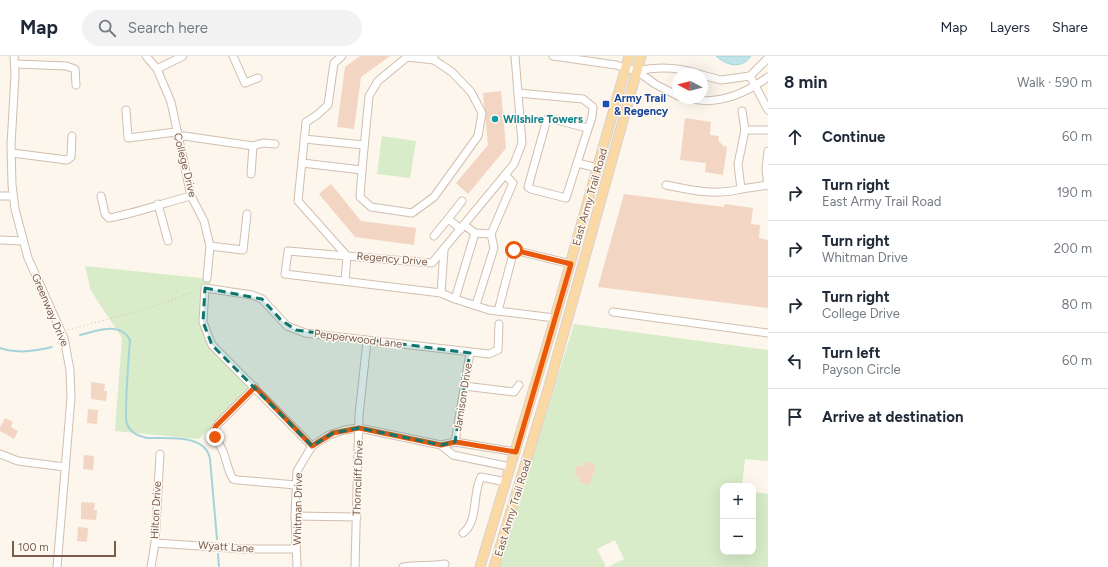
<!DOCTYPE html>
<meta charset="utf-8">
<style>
:root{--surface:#fff;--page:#f2f2f3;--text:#1f2937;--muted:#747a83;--line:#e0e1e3}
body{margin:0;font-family:Figtree,sans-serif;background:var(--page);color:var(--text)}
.controls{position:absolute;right:12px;bottom:12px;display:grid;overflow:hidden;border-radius:8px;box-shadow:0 4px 16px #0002}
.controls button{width:36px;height:36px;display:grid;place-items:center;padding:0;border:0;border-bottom:1px solid var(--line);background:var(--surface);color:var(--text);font:20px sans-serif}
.compass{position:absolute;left:672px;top:12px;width:36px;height:36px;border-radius:50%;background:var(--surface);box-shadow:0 4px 16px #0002;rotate:277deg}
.scale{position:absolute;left:12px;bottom:10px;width:104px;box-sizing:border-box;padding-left:4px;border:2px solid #7a5c4d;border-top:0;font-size:11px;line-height:14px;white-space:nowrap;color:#7a5c4d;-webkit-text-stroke:3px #fffaf3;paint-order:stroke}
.stop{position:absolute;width:12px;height:12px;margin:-9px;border:3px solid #ea580c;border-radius:50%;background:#fff}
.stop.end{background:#ea580c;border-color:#fff;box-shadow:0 1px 4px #0008}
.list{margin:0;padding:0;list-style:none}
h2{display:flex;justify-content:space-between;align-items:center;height:52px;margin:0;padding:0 16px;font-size:17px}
h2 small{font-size:13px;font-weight:400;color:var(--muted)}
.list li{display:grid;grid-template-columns:26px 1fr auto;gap:12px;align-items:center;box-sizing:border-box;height:56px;padding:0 16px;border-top:1px solid var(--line)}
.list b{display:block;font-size:15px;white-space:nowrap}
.list p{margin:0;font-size:13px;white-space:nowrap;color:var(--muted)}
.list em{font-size:13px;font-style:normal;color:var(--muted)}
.icon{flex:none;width:22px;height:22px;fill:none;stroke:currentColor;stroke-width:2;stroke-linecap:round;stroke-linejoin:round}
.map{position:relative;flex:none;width:768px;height:511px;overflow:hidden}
header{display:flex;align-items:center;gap:24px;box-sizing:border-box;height:56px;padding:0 20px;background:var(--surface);border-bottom:1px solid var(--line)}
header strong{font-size:19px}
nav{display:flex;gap:22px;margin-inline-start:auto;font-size:14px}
.search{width:280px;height:36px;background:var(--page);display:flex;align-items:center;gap:10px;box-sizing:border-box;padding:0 14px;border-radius:22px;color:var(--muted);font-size:15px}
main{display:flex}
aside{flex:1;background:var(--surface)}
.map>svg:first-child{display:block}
</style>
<header>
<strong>Map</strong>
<div class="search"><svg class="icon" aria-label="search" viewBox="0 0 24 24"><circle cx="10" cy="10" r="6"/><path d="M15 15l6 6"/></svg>Search here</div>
<nav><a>Map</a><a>Layers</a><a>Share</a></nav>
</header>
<main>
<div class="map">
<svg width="768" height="511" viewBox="0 0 768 511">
<rect width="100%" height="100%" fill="#fdf6ec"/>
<g fill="#d8ecc9" fill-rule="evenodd">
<path d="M 382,80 L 416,85 L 410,122 L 377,118 Z"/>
<path d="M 85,210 L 211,223 L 206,258 L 213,287 L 254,327 L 199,383 L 115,375 L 122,282 L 91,235 Z"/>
<path d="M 574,268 L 768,294 L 768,405 L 745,403 L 742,430 L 723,430 L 723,496 L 753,496 L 753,436 L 768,438 L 768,511 L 608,511 L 624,503 L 615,484 L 597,493 L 606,511 L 499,511 ZM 585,405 L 596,409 L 590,429 L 579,426 L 580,421 L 574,419 L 577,409 L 583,411 Z"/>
</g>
<path fill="#bfe3e8" stroke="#a5d3da" d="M 716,0 L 751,0 C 741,14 726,9 716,0 Z"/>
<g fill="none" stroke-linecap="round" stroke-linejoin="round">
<g stroke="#a5d3da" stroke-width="2">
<path d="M 80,279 C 97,275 120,265 130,284 C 129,297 124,361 127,368 C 131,377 138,380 147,382 C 166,383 206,377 210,403 L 217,483"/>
<path d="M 0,292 C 17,298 34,295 52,291"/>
<path d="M 218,498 L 219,511"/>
</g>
</g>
<g fill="#f3d5c3">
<path d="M 360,0 L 390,0 L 361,21 L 354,73 L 337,71 L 345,11 Z"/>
<path d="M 501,35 L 506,92 L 468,138 L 456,127 L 488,89 L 483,37 Z"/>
<path d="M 685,62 L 711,66 L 710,79 L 719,80 L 718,84 L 723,90 L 727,91 L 723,119 L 705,116 L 706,107 L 680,104 Z"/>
<path d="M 331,128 L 361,165 L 416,172 L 414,189 L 355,181 L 319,138 Z"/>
<path d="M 624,138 L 724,151 L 725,148 L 753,152 L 751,168 L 760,169 L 759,182 L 768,184 L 768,252 L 598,231 Z"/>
<path d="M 91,326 L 105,328 L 104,335 L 107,335 L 106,345 L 91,343 Z"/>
<path d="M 88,353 L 98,354 L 97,368 L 87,367 Z"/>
<path d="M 5,362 L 13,366 L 11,371 L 18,375 L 14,383 L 0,375 L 0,371 Z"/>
<path d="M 84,399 L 94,400 L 93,414 L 83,413 Z"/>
<path d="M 585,405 L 596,409 L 590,429 L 579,426 L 580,421 L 574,419 L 577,409 L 583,411 Z"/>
<path d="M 81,446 L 95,447 L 94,454 L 97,454 L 96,464 L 81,463 Z"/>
<path d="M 78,471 L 88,472 L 87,486 L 77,485 Z"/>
</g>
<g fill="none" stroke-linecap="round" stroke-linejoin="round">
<defs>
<g id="minor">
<path d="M 14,0 L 15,19 L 11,89 L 12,129 L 15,153 L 28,202 L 64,282 L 70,314 L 71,342 L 57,511"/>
<path d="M 146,0 L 157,13 L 171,46 L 191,140 L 204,165 L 210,190 L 207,222"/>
<path d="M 233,0 L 245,27 L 258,22"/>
<path d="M 342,0 L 334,7 L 328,49 L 317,59 L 306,66 L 298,145 L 347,200 L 432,207 L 514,108 L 522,87 L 515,0"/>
<path d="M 553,0 L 616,9 L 637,15 L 655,28 L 678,40"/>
<path d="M 15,8 L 66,10 L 75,13 L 76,29"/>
<path d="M 157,13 L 183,0"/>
<path d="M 637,15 C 658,10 678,11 699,18"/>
<path d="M 702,19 L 721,24 L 750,20"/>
<path d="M 750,20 L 768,54"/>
<path d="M 750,20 L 768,2"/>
<path d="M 518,37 L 583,43 L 593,51 L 592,61 L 577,107 L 598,112"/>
<path d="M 687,42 C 716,50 745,38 768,21"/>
<path d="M 126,54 L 128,82 L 176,76"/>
<path d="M 742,55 L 745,74 L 738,108 L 741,133 L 768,129"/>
<path d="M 745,74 L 768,74"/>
<path d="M 177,81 L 184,80 L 253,90 L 251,118"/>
<path d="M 304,83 L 364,89"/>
<path d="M 253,90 L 263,87 L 275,88"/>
<path d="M 768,95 L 766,113 L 768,130"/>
<path d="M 12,97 L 67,104 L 71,101 L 72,80"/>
<path d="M 302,107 L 362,114 L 360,141 L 371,151 L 412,157 L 434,141 L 478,80 L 482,57 L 471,36 L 452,16 L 434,4 L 434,0"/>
<path d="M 577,107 L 566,142 L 531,133 L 528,131 L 547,63 L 549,62 L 587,72"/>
<path d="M 362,114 L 369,40 L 378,25 L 407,1 L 434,4"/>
<path d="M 666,129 C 691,134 715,140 741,133"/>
<path d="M 0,140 L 13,140"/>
<path d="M 101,140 L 105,158 L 109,162 C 137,157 163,147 191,140"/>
<path d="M 158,148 L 168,185"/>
<path d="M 448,163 L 462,145"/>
<path d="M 464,169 L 475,177 L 455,243 L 489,254 L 555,262"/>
<path d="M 475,177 L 491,178 L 494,192 L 476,249"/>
<path d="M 491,178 L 513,127 L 505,119"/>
<path d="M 434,180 L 448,163 L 461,173"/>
<path d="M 0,184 L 22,185"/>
<path d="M 210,190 L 243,194 L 247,158"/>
<path d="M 345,225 L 347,200 L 288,195 L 285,218 L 441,237 L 455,243"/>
<path d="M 441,237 L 444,194"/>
<path d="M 498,255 L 514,194 L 571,208"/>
<path d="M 613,256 L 768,277"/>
<path d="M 464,330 L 514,336 L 519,329"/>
<path d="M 255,331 L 219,367 L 214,374 C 214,383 221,389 224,398 C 227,406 228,415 233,423 L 238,424 L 296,429"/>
<path d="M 455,386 L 470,297"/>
<path d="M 441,389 L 453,399 L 511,411"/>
<path d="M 312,390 L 212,289 L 203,266 L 205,232 L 252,239 L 262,243 L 287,270 L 305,277 L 489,298 L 498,294 L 499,268"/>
<path d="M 0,398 L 18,405 L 65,411"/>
<path d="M 295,460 L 357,461"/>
<path d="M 463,477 C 479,465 472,437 481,421 L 506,426"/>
<path d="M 155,487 L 244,493 L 296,493"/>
<path d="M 151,511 L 155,487 L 160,398"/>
<path d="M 297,511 L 295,460 L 297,415 L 312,390 L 329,379 L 344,374 L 359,372 L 441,389 L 455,386 L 516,396"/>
<path d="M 355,511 L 359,359 L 367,285"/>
<path d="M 403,511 C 417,508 431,511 445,508"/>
</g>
<g id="major">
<path d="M 480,511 L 550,279 L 629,0"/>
<path d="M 494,511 L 549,330 L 641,0"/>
</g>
</defs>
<use href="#minor" stroke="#d1beb0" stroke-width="9"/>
<use href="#major" stroke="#dad1cd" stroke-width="11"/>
<path stroke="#d9b8a5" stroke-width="1" stroke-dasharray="1 3" stroke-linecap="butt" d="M 68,274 L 146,253 L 197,235"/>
<use href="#minor" stroke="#fff" stroke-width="7"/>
<use href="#major" stroke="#fbd9a5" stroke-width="9"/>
</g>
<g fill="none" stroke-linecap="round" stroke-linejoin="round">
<path stroke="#ea580c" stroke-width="5" d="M 215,381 L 214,374 L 216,370 L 255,331 L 312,390 L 333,377 L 359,372 L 441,389 L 456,386 L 516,396 L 571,208 L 514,194"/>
</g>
<path fill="#0f766e" fill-opacity="0.2" stroke="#0f766e" stroke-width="3" stroke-dasharray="8 5" stroke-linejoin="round" d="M 205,232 L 262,243 L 281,264 L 296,274 L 470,297 L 455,386 L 441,389 L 359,372 L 333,377 L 312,390 L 212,289 L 203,266 Z"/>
<rect fill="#1a4fb4" stroke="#fffaf3" stroke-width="1.5" x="602" y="44" width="8" height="8" rx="2"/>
<circle fill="#0f9aa8" stroke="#fffaf3" stroke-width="1.5" cx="495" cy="63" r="4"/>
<g text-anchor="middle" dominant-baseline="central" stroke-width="3" stroke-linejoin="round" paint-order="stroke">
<g font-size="11" font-weight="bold" fill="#164399" stroke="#fffaf3" text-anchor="start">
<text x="614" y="42">Army Trail<tspan x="614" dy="13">&amp; Regency</tspan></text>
</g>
<g font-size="11" font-weight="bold" fill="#0d838f" stroke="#fffaf3" text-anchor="start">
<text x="503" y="63">Wilshire Towers</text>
</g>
<g font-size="11" fill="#7a5c4d" stroke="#fffaf3">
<text transform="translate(185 109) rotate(76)">College Drive</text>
<text transform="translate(590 141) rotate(-74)">East Army Trail Road</text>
<text transform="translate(392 203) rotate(5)">Regency Drive</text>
<text transform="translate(50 254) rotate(67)">Greenway Drive</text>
<text transform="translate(358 283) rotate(7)">Pepperwood Lane</text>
<text transform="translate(463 341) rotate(-81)">Jamison Drive</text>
<text transform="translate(358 422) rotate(-88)">Thorncliff Drive</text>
<text transform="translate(513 452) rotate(-73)">East Army Trail Road</text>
<text transform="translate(298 453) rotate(-89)">Whitman Drive</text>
<text transform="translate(156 454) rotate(-87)">Hilton Drive</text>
<text transform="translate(226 491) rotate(4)">Wyatt Lane</text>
</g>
</g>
</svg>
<div class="controls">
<button>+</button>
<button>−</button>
</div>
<svg class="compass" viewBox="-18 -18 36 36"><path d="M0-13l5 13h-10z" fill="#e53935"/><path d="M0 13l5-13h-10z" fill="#747a83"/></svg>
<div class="scale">100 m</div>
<div class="stop" style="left:514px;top:194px"></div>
<div class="stop end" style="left:215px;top:381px"></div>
</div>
<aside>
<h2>8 min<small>Walk · 590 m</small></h2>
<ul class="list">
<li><svg class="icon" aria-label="ahead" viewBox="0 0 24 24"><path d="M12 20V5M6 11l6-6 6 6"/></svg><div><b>Continue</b></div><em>60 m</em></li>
<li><svg class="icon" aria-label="right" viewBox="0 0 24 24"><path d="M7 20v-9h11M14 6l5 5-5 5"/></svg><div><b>Turn right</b><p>East Army Trail Road</p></div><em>190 m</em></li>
<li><svg class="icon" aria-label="right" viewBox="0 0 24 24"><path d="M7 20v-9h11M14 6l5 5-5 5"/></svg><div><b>Turn right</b><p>Whitman Drive</p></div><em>200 m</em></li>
<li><svg class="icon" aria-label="right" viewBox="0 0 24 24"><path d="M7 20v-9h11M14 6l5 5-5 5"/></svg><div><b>Turn right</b><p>College Drive</p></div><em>80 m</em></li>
<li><svg class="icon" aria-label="left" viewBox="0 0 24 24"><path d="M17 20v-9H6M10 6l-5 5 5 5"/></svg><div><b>Turn left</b><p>Payson Circle</p></div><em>60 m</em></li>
<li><svg class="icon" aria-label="arrive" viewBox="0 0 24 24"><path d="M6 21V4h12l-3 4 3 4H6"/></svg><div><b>Arrive at destination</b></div></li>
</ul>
</aside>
</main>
